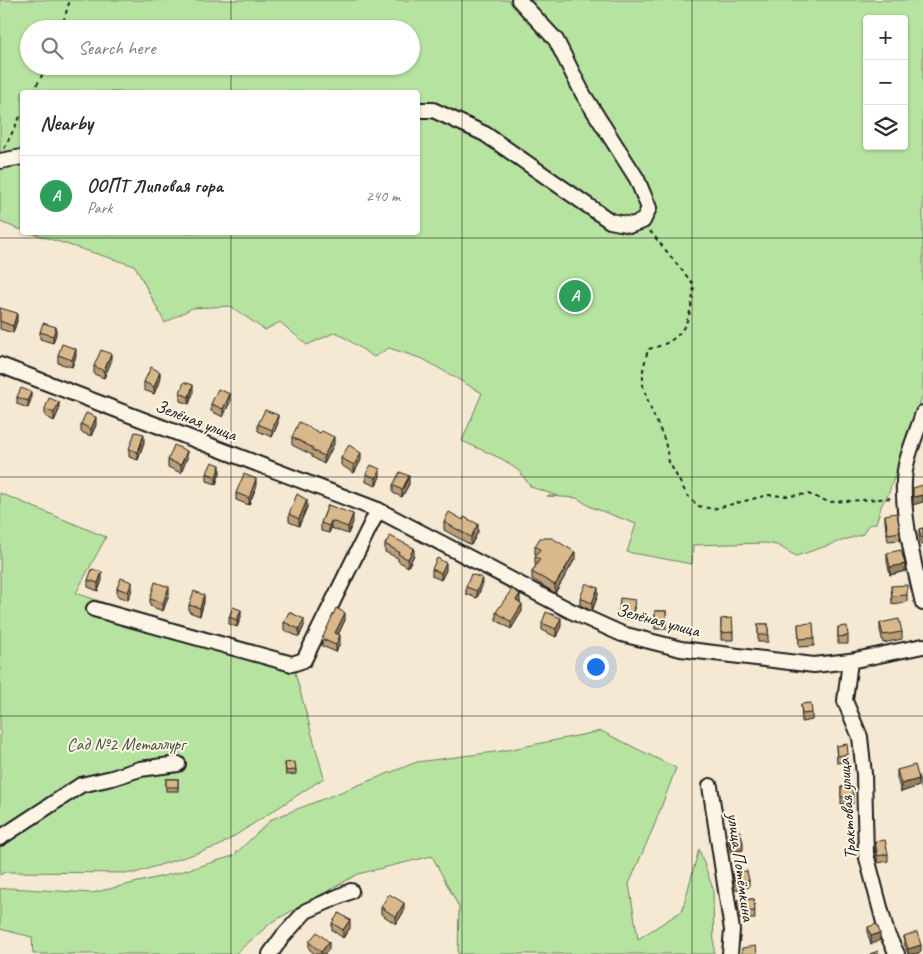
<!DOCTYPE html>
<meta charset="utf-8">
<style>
:root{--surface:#fff;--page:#f2f2f3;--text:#2b2b33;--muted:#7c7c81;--line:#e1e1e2;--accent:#ea580c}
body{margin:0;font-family:Caveat,sans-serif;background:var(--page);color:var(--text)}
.controls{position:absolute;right:15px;top:15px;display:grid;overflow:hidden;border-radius:5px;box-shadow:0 1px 4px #0004}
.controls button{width:45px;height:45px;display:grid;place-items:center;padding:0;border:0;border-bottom:1px solid var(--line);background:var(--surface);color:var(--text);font:25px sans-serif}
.you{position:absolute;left:595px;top:666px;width:18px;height:18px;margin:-12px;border:4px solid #fff;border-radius:50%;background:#1a73e8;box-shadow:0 0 0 8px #1a73e833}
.badge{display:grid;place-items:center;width:32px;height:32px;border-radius:50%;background:var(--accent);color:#fff;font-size:16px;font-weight:700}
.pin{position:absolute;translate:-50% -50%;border:2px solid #fff;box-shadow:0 1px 5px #0006}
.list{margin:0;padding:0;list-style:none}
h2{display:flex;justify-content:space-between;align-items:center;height:65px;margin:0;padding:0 20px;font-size:21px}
h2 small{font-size:16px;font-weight:400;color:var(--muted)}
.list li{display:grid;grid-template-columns:32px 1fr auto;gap:15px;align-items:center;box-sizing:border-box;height:80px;padding:0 20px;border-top:1px solid var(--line)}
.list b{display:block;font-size:19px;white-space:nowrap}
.list p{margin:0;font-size:16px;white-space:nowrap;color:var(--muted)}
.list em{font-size:16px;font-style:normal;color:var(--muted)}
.icon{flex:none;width:28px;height:28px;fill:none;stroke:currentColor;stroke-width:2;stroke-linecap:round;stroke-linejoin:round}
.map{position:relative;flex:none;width:923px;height:954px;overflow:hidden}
.search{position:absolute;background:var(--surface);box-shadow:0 1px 4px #0004;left:20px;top:20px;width:400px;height:55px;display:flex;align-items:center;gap:12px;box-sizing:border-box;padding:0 18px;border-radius:28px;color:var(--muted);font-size:19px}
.panel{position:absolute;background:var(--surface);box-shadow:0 1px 4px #0004;left:20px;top:90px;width:400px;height:145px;border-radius:5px}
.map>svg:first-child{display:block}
</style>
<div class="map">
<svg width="923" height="954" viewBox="0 0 923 954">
<rect width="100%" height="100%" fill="#f5e9d3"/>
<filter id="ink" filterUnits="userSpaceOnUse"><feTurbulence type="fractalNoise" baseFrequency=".02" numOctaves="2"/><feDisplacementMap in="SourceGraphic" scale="10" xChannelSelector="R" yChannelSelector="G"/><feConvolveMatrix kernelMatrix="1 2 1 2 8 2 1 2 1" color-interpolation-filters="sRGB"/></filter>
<g filter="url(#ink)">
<g fill="#b7e3a1" stroke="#6a805e" fill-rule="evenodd">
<path d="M 0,0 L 923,0 L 923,394 L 888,495 L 882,504 L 876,523 L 868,525 L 863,534 L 796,556 L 777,545 L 766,543 L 693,545 L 692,564 L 627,552 L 636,524 L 591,507 L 577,498 L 547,496 L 558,496 L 531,487 L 519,471 L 502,459 L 462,441 L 482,393 L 423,359 L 389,348 L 374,357 L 336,332 L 307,345 L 280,322 L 265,330 L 230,306 L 192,308 L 165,323 L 135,266 L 31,233 L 418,232 L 418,92 L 22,92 L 22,230 L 0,222 ZM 867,19 L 904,19 L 904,146 L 867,146 ZM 29,29 L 411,29 L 411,66 L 29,66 Z"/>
<path d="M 0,493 L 106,537 L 76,593 L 294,669 L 324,778 L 219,846 L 135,873 L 5,872 L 0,875 Z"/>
<path d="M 601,731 L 676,768 L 654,826 L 629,884 L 638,939 L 682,911 L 699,849 L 713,889 L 714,954 L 458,954 L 459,907 L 432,856 L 358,874 L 272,922 L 235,954 L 33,954 L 32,937 L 0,929 L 0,889 L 9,888 L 92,893 L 180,872 L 233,856 L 272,819 L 417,762 L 502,751 Z"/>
</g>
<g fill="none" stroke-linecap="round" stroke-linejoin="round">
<defs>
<g id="minor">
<path d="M 418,110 L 433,110 L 485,134 L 610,221 L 631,225 L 643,221 L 649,208 L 637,179 L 583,94 L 556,40 L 519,0"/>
<path d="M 0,161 L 22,157"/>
<path d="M 0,365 L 378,510 L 571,611 L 622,634 L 681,649 L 814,665 L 850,661 L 923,646"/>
<path d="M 923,413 C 918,430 910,447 906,465 C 898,501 914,566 923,603"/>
<path d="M 94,609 L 292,664 L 304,660 L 378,510"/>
<path d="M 850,661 L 845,701 L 860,737 L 864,774 L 866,854 L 887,934 L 897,954"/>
<path d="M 710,786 L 732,930 L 730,954"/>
<path d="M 0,838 L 81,785 L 112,778 L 140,769 L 178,764"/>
<path d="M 270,954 L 283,936 L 306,911 L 351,891"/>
</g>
</defs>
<use href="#minor" stroke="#1c1c1c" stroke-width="18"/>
<g stroke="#1c1c1c" stroke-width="2" stroke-dasharray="4 4" stroke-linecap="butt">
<path d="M 61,29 L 70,0"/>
<path d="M 33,92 L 47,66"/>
<path d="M 4,149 L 22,113"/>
<path d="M 650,231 L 694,285 C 691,319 685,342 648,349 L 643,370 L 643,386 L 650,407 L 665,441 L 669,462 L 687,495 L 698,506 L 713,509 L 768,495 L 787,496 L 808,494 L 829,502 L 893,498"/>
</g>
<use href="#minor" stroke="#fcf5e5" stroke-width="14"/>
</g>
<g fill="#bb9f78" stroke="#1c1c1c">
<path d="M 0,308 L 17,321 L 13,333 L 0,329 Z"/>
<path d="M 40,332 L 56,334 L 53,343 L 40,339 Z"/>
<path d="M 58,355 L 76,356 L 72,367 L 58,363 Z"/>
<path d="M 111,362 L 104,378 L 94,374 L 94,366 Z"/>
<path d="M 160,379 L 154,394 L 144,390 L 144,382 Z"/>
<path d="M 180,393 L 193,393 L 189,404 L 180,401 Z"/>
<path d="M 17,397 L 31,399 L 28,408 L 17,404 Z"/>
<path d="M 230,402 L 223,417 L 211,411 L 211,404 Z"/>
<path d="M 45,409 L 59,410 L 54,421 L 45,416 Z"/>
<path d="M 278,423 L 272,437 L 258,431 L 258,424 Z"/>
<path d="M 81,424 L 96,425 L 91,436 L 81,432 Z"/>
<path d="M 292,437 L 334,444 L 324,464 L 312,457 L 312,455 L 292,445 Z"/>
<path d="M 144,442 L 138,460 L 129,457 L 129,449 Z"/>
<path d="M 187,458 L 181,473 L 168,467 L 168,460 Z"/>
<path d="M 341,458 L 361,460 L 354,473 L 341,465 Z"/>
<path d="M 207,473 L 220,473 L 216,484 L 207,481 Z"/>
<path d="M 366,474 L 380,476 L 376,486 L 366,482 Z"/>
<path d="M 409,484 L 402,497 L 393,493 L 393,485 Z"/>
<path d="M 256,487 L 249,505 L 236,500 L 236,493 Z"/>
<path d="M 328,505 L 353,522 L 348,534 L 331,528 L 329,533 L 321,531 L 321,523 Z"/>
<path d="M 307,507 L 299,526 L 289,522 L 289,514 Z"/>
<path d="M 885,515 L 900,532 L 900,540 L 888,541 L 885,522 Z"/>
<path d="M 444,522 L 478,532 L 471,545 L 444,530 Z"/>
<path d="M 923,528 L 923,545 L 921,545 L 919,536 L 919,529 Z"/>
<path d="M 385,544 L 414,555 L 408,567 L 398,561 L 398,558 L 385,552 Z"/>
<path d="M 535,546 L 575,559 L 555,593 L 532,579 L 532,572 L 536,565 L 535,564 L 535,557 L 536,554 L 535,554 Z"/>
<path d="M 887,553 L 905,571 L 890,575 L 887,561 Z"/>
<path d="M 432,569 L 446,570 L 441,580 L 432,576 Z"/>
<path d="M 88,580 L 102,580 L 98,591 L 88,587 Z"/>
<path d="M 482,586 L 477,598 L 466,594 L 466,587 Z"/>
<path d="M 891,586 L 907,595 L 907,602 L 892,604 Z"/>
<path d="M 117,588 L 132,589 L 128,600 L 117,596 Z"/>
<path d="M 169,594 L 163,611 L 150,606 L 150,599 Z"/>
<path d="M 598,595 L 592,611 L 580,605 L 580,598 Z"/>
<path d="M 520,601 L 520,602 L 522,611 L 511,629 L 496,620 L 496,612 Z"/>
<path d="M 204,602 L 200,616 L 189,612 L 189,605 Z"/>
<path d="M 635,607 L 633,620 L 619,618 L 619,611 Z"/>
<rect x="655" y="611" width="11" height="18"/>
<path d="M 229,617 L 241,617 L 237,627 L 229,624 Z"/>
<path d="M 721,619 L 733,632 L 733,640 L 721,640 Z"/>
<path d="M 345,620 L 338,635 L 340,643 L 336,652 L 322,646 L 322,639 Z"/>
<path d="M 284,622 L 304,626 L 299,637 L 284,630 Z"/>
<path d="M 542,623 L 561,626 L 556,637 L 542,630 Z"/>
<path d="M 880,623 L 902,632 L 902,639 L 883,643 L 880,630 Z"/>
<rect x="758" y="624" width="10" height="18"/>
<path d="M 798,624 L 814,638 L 814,646 L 799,647 Z"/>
<path d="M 838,627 L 848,636 L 848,644 L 838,644 Z"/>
<path d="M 801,704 L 812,713 L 812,720 L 802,722 Z"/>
<path d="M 836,746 L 848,754 L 848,761 L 837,763 Z"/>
<path d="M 285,763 L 296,770 L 296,774 L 286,775 Z"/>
<path d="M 897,770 L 919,786 L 901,792 L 897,778 Z"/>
<rect x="166" y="779" width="12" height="12"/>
<path d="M 923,779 L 923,793 L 921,787 L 921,780 Z"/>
<path d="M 841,787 L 852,787 L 853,804 L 841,804 Z"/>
<path d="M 728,835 L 743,850 L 731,853 L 728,842 Z"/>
<path d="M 875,842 L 888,854 L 888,861 L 878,863 L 875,849 Z"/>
<path d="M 733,873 L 749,880 L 749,887 L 735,890 L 733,881 Z"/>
<path d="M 754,899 L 755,919 L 739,919 L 737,907 L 737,900 Z"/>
<path d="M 381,907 L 404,911 L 396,924 L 381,914 Z"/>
<path d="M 332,923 L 350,928 L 343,938 L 332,930 Z"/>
<path d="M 868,927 L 880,940 L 871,944 L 868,935 Z"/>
<path d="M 904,936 L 921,952 L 915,954 L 908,954 L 904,943 Z"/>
<path d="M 309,942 L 329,949 L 325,954 L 315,954 L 309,949 Z"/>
</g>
<g fill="#988262" stroke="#1c1c1c">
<path d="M 17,313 L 17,321 L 13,333 L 13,326 Z"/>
<path d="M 56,327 L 56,334 L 53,343 L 53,336 Z"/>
<path d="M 76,349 L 76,356 L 72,367 L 72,360 Z"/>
<path d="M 111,354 L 111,362 L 104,378 L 104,371 Z"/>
<path d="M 160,372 L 160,379 L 154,394 L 154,387 Z"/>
<path d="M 193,385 L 193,393 L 189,404 L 189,397 Z"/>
<path d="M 31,392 L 31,399 L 28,408 L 28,401 Z"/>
<path d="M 230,394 L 230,402 L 223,417 L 223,409 Z"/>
<path d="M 59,402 L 59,410 L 54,421 L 54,413 Z"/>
<path d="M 278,415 L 278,423 L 272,437 L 272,430 Z"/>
<path d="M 96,417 L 96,425 L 91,436 L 91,429 Z"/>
<path d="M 144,434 L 144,442 L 138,460 L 138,452 Z"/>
<path d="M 334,437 L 334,444 L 324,464 L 324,456 Z"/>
<path d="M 187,451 L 187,458 L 181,473 L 181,465 Z"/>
<path d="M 361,453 L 361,460 L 354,473 L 354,465 Z"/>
<path d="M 220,465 L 220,473 L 216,484 L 216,477 Z"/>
<path d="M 380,469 L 380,476 L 376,486 L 376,478 Z"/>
<path d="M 409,476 L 409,484 L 402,497 L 402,490 Z"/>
<path d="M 256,479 L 256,487 L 249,505 L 249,498 Z"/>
<path d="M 923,495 L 923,502 L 913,505 L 913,497 Z"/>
<path d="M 307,500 L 307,507 L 299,526 L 299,519 Z"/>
<path d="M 353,514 L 353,522 L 348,534 L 348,527 Z"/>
<path d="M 331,521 L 331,528 L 329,533 L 329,526 Z"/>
<path d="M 478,524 L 478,532 L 471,545 L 471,537 Z"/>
<path d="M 414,548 L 414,555 L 408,567 L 408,559 Z"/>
<path d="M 575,552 L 575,559 L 555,593 L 555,585 Z"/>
<path d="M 446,563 L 446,570 L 441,580 L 441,573 Z"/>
<path d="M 905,564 L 905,571 L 890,575 L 890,567 Z"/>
<path d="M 102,572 L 102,580 L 98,591 L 98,583 Z"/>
<path d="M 482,578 L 482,586 L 477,598 L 477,591 Z"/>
<path d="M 132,582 L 132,589 L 128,600 L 128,592 Z"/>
<path d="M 169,587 L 169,594 L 163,611 L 163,603 Z"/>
<path d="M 598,588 L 598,595 L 592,611 L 592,603 Z"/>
<path d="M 520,594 L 520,601 L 516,608 L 516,600 Z"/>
<path d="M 204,595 L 204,602 L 200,616 L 200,608 Z"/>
<path d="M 522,604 L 522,611 L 511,629 L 511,622 Z"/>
<path d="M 241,610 L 241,617 L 237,627 L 237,620 Z"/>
<path d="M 345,613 L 345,620 L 335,641 L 335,633 Z"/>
<path d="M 561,618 L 561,626 L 556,637 L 556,629 Z"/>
<path d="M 304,619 L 304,626 L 299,637 L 299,629 Z"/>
<path d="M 340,635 L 340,643 L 336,652 L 336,645 Z"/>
<path d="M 919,779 L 919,786 L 901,792 L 901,784 Z"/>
<path d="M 743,842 L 743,850 L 731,853 L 731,846 Z"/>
<path d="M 404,903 L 404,911 L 396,924 L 396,917 Z"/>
<path d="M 350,920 L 350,928 L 343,938 L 343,930 Z"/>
<path d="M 880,933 L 880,940 L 871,944 L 871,936 Z"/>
<path d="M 329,942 L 329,949 L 325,954 L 321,954 L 321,952 Z"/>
<path d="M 921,945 L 921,952 L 915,954 L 908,954 L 908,949 Z"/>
</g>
<g fill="#d9b98c" stroke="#1c1c1c">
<path d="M 0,308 L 17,313 L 13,326 L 0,321 Z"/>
<path d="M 43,323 L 56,327 L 53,336 L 40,332 Z"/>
<path d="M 62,344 L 76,349 L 72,360 L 58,355 Z"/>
<path d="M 101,350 L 111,354 L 104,371 L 94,366 Z"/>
<path d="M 151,367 L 160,372 L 154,387 L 144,382 Z"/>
<path d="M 184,382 L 193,385 L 189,397 L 180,393 Z"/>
<path d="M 21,388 L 31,392 L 28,401 L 17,397 Z"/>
<path d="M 218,389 L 230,394 L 223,409 L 211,404 Z"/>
<path d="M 49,398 L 59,402 L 54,413 L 45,409 Z"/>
<path d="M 265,410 L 278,415 L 272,430 L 258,424 Z"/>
<path d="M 86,413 L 96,417 L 91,429 L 81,424 Z"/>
<path d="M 299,422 L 320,433 L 322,431 L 334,437 L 324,456 L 312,450 L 313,448 L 292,437 Z"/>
<path d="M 135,432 L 144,434 L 138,452 L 129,449 Z"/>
<path d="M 174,445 L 187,451 L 181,465 L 168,460 Z"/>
<path d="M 349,445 L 361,453 L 354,465 L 341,458 Z"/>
<path d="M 212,462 L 220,465 L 216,477 L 207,473 Z"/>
<path d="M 371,465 L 380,469 L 376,478 L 366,474 Z"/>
<path d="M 400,472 L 409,476 L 402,490 L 393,485 Z"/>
<path d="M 244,474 L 256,479 L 249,498 L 236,493 Z"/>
<path d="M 923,485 L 923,495 L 913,497 L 913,488 Z"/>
<path d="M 297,494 L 307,500 L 299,519 L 289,514 Z"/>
<path d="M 328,505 L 353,514 L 348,527 L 331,521 L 329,526 L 321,523 Z"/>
<path d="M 449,512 L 463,520 L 464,517 L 478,524 L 471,537 L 444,522 Z"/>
<path d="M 897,513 L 900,532 L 888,534 L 885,515 Z"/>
<path d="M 923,528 L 923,538 L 921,538 L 919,529 Z"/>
<path d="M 390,536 L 414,548 L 408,559 L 398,554 L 399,552 L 385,544 Z"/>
<path d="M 540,538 L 552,538 L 575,552 L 555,585 L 532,572 L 540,559 L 535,557 L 540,549 L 535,546 Z"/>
<path d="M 901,550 L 905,564 L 890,567 L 887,553 Z"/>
<path d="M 437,558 L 446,563 L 441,573 L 432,569 Z"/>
<path d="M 92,569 L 102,572 L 98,583 L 88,580 Z"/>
<path d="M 471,574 L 482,578 L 477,591 L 466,587 Z"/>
<path d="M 121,578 L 132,582 L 128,592 L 117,588 Z"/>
<path d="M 155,582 L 169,587 L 163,603 L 150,599 Z"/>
<path d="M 586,583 L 598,588 L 592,603 L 580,598 Z"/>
<path d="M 907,585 L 907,595 L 892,596 L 891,586 Z"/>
<path d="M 512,589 L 520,594 L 516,600 L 522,604 L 511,622 L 496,612 Z"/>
<path d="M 194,591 L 204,595 L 200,608 L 189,605 Z"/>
<path d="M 620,598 L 635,600 L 633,612 L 619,611 Z"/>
<path d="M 233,607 L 241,610 L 237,620 L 229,617 Z"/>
<path d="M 336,608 L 345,613 L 335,633 L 340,635 L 336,645 L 322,639 Z"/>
<rect x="655" y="611" width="11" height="11"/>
<path d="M 289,612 L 304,619 L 299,629 L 284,622 Z"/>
<path d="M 546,612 L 561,618 L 556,629 L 542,623 Z"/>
<path d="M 732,618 L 733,632 L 721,633 L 721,619 Z"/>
<path d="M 899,619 L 902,632 L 883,635 L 880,623 Z"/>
<path d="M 813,623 L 814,638 L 799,639 L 798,624 Z"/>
<rect x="758" y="624" width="10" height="11"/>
<path d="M 847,626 L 848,636 L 838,637 L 838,627 Z"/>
<path d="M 811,703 L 812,713 L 802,714 L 801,704 Z"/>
<path d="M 847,744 L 848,754 L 837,756 L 836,746 Z"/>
<path d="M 295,762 L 296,770 L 286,771 L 285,763 Z"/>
<path d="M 915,765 L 919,779 L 901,784 L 897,770 Z"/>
<rect x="166" y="779" width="12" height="8"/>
<path d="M 841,787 L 852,787 L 853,797 L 841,797 Z"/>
<path d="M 740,831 L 743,842 L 731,846 L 728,835 Z"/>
<path d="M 885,840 L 888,854 L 878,856 L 875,842 Z"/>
<path d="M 747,871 L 749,880 L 735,883 L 733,873 Z"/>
<path d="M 389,894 L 404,903 L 396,917 L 381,907 Z"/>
<path d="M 754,899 L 755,911 L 739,912 L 737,900 Z"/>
<path d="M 339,913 L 350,920 L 343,930 L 332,923 Z"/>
<path d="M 877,924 L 880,933 L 871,936 L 868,927 Z"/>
<path d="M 317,932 L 329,942 L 321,952 L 309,942 Z"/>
<path d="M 917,932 L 921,945 L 908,949 L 904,936 Z"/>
<path d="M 756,946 L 757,954 L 742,954 L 742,948 Z"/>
<path d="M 878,951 L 879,954 L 870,954 Z"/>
</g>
</g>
<path fill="none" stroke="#1c1c1c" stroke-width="1" stroke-opacity="0.55" d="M 231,0 L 231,29M 462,0 L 462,954M 692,0 L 692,954M 231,66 L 231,92M 231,232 L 231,954M 0,238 L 923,238M 0,477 L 923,477M 0,716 L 923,716"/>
<g text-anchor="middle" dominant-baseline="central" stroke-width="4" stroke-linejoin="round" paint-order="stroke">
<g font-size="18" fill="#1c1c1c" stroke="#fcf5e5">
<text transform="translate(196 420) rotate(21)">Зелёная улица</text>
<text transform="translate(658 620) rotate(15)">Зелёная улица</text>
<text transform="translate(847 809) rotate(-94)">Трактовая улица</text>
<text transform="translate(741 867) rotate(82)">улица Потёмкина</text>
</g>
<g font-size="18" fill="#4a5844" stroke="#fcf5e5">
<text x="126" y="744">Сад №2 Металлург</text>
</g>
</g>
</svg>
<div class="controls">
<button>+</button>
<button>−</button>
<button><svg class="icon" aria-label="layers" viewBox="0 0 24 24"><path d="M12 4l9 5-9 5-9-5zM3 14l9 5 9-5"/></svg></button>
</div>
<div class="you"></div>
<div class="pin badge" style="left:575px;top:296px;background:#2e9e5b">A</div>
<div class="search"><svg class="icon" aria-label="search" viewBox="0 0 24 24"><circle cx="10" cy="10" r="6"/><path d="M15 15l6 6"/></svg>Search here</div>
<section class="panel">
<h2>Nearby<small></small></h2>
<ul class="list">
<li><span class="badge" style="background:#2e9e5b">A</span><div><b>ООПТ Липовая гора</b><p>Park</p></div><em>240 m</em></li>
</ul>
</section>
</div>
